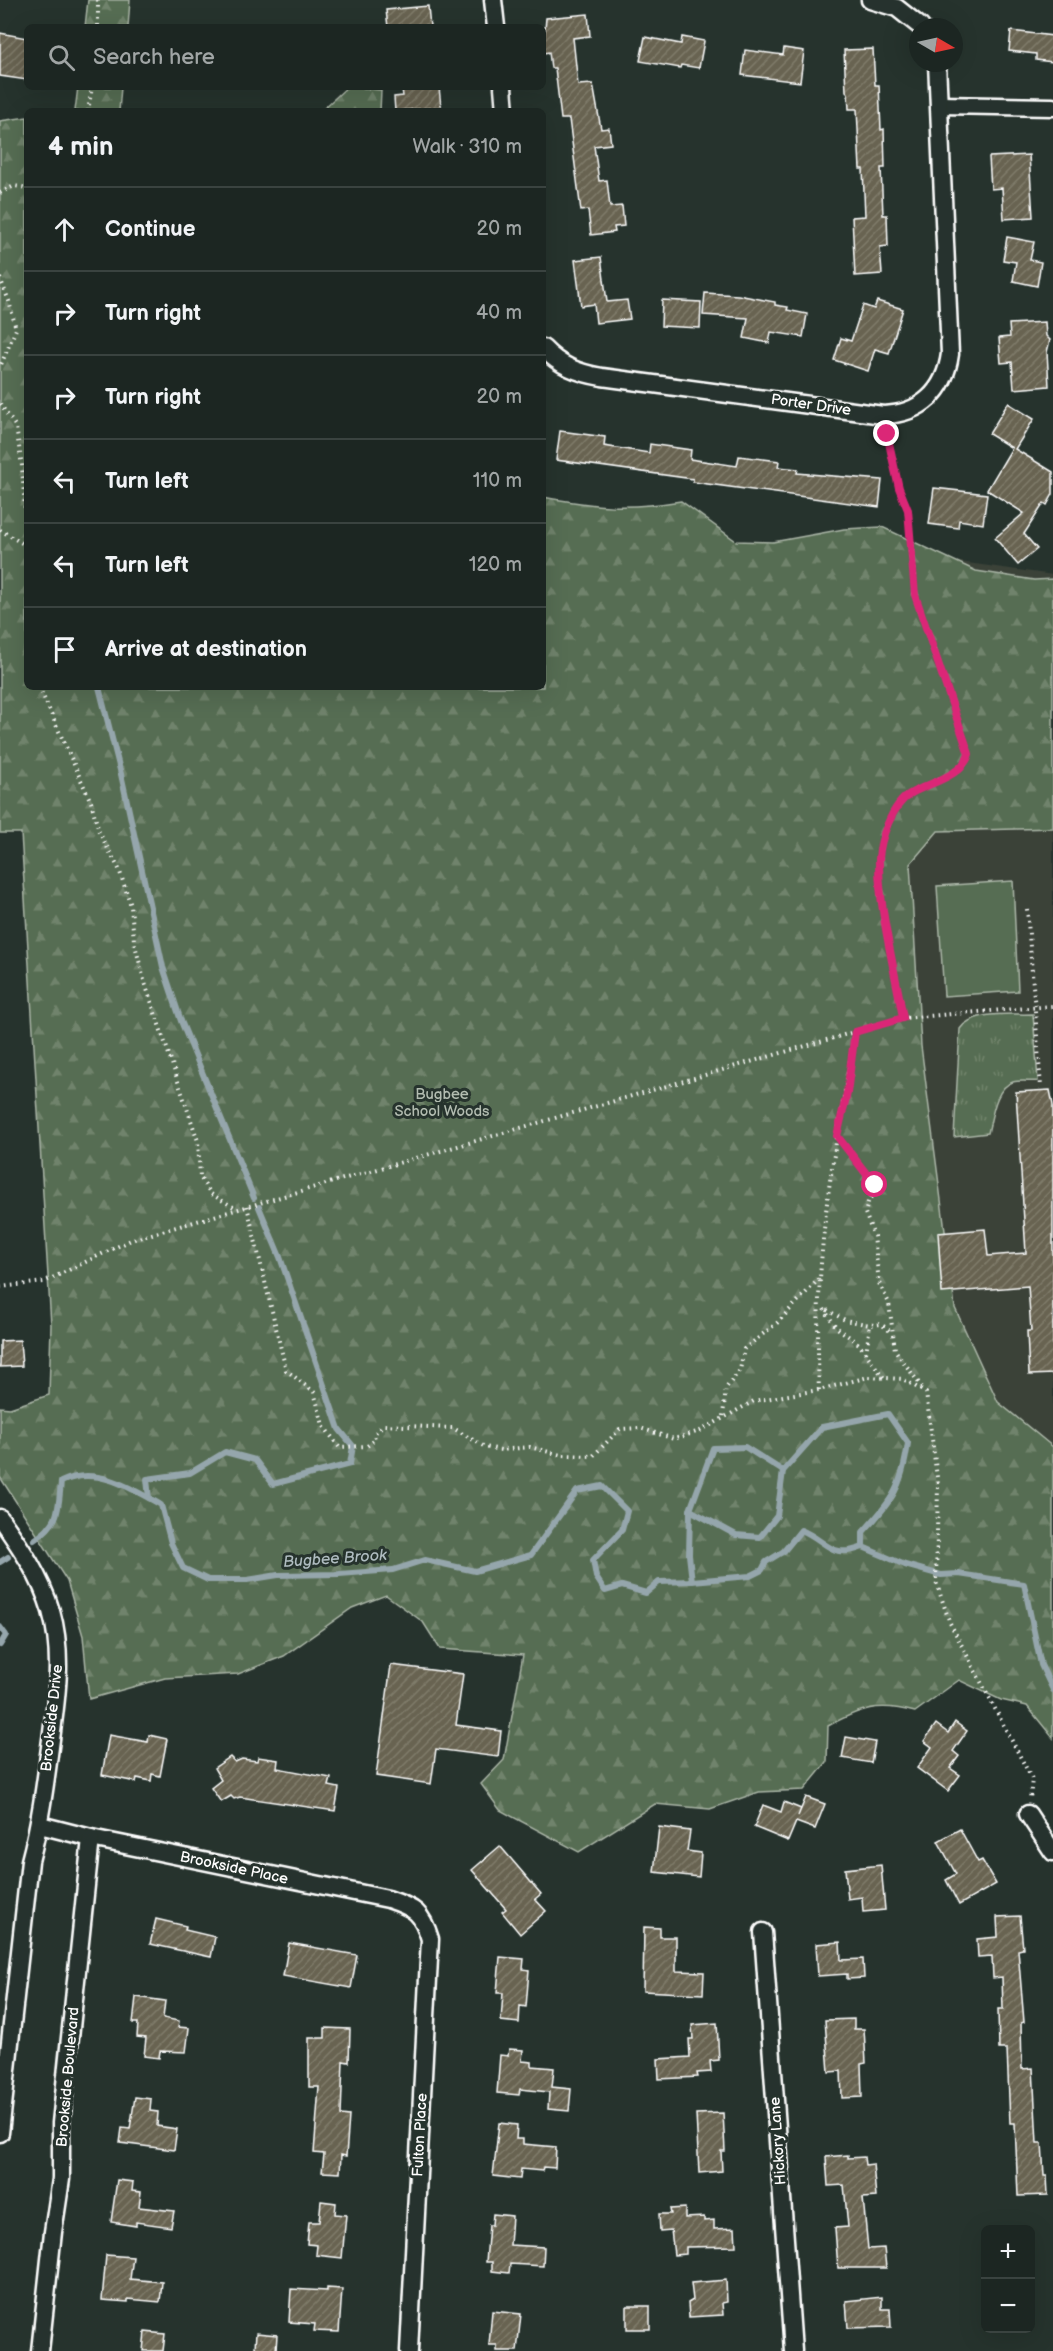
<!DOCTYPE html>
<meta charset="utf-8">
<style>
:root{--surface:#1c2622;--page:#252e2a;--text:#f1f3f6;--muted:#a0a5a5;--line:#3a4340}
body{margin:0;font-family:"Balsamiq Sans",sans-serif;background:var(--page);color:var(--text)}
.controls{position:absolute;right:18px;bottom:18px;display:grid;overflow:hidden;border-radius:9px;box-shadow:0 6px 24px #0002}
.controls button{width:54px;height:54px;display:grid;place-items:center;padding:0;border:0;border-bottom:2px solid var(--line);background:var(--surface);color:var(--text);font:30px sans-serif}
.compass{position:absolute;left:909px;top:18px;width:54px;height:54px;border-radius:50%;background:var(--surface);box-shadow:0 6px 24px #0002;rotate:99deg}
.stop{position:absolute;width:18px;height:18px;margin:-14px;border:4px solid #db2777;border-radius:50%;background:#fff}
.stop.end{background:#db2777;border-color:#fff;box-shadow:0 2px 6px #0008}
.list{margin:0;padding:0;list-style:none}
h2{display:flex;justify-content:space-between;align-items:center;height:78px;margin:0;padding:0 24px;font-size:26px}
h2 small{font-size:20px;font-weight:400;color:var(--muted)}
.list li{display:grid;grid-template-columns:39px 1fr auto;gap:18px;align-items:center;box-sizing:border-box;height:84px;padding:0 24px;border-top:2px solid var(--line)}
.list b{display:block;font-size:22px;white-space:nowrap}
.list em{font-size:20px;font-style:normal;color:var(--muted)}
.icon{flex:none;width:33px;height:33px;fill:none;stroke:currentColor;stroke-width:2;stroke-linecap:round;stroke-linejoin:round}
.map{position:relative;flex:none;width:1053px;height:2351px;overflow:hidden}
.search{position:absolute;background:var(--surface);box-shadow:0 6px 24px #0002;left:24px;top:24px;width:522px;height:66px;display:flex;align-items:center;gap:15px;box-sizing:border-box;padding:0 21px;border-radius:9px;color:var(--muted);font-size:22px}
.panel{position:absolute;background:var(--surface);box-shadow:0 6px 24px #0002;left:24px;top:108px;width:522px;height:582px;border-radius:9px}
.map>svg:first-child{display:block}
</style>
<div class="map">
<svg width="1053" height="2351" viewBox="0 0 1053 2351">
<defs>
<pattern id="grass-tufts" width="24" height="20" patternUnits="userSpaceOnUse" patternTransform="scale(1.5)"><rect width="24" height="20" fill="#576d52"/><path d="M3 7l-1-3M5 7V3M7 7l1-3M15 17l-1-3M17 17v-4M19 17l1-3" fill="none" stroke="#70836c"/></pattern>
<pattern id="forest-firs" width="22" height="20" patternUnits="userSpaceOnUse" patternTransform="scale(1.5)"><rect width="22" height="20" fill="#576d52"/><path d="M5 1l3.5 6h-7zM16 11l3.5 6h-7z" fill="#70836c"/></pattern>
<pattern id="building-hatch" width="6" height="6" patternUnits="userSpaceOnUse" patternTransform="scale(1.5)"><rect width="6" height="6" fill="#686451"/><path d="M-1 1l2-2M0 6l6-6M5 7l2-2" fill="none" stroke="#7f7b6b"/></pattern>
</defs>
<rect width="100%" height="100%" fill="#26332d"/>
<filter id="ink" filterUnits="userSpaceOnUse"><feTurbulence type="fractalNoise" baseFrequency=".0167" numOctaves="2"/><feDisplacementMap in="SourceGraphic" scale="12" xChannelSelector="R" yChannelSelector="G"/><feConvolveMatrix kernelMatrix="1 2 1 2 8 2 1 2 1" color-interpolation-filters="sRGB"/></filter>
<g filter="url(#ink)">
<path fill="#3a4238" d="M 860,548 L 1053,575 L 1053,1686 L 982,1568 Z"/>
<path fill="url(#grass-tufts)" stroke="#abb6a8" stroke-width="1.5" d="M 1033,1014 L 1038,1081 C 1031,1082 1021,1080 1013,1082 C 995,1087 992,1118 988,1133 L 954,1137 L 960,1029 C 973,1010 1011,1015 1033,1014 Z"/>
<g fill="url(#forest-firs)" stroke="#abb6a8" stroke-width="1.5">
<path d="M 88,0 L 130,0 L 128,27 L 85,27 Z"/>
<path d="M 78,87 L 121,87 L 119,111 L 75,111 Z"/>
<path d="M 347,87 L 381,90 L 380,111 L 321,111 Z"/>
<path d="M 27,117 L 27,687 L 543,687 L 543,497 C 597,507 626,510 681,501 L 736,541 L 773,542 L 844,529 L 882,527 L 976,571 L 1034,580 L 1053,579 L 1053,828 L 938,831 L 910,864 L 921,1046 L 955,1308 L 998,1402 L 1053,1447 L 1053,1738 L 1027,1706 L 1001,1700 L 959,1680 L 915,1712 C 878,1702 861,1708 828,1726 L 827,1762 L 804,1790 L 759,1792 L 710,1809 L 655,1804 L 579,1852 L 500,1810 L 481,1784 L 504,1760 L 523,1655 L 440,1649 L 423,1622 L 386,1595 L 352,1608 L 284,1656 L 238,1674 L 165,1678 L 89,1699 L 83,1636 L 67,1581 L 0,1477 L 0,1407 L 10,1408 L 49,1395 L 51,1325 L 21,833 L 0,833 L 0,121 Z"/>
</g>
<path fill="#576d52" stroke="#abb6a8" stroke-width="1.5" d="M 1013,881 L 1018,991 L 944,996 L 937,886 Z"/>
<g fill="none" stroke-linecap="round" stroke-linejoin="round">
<g stroke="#95a6ac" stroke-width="6">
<path d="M 99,687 L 121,774 L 163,967 L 181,1021 L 254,1198"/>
<path d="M 149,1498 L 147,1479 L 190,1473 L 225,1452 L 255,1460 L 273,1484 L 350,1464 L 353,1446 L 339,1429 L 280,1257 L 259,1207"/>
<path d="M 690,1510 L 736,1535 L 760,1537 L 777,1516 L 783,1471"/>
<path d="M 34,1540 C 60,1523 58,1511 61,1482 C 96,1465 131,1488 161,1505 L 171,1543 L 183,1568 L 208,1580 L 247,1580 L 278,1575 L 339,1574 L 393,1570 L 425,1560 L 475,1571 L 531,1555 L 577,1491 L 602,1486 L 627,1511 L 622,1530 L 593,1560 L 596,1577 L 605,1591 L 622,1586 L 646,1593 L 659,1582 L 692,1581 L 689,1555 L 690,1510 L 713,1448 L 745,1447 L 783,1471 L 822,1427 L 888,1414 L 908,1443 C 902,1487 893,1500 863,1532 L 863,1547 L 905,1565 L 941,1575 L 959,1574 L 1024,1584 L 1041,1665 L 1053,1690"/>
<path d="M 0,1562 L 8,1557"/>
<path d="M 692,1581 L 750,1576 L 762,1570 L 766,1562 L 784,1551 L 801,1530 C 828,1541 830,1560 863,1547"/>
<path d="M 0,1627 L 6,1635 L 0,1645"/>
</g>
</g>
<g fill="url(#building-hatch)" stroke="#fff" stroke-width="1.5">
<path d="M 428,6 L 430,27 L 388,27 L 386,10 Z"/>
<path d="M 588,14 L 590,36 L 573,38 L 578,85 L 593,84 L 601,129 L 609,128 L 611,144 L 594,146 L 599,181 L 607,180 L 610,207 L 622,206 L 624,226 L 614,227 L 615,232 L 591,235 L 588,210 L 581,211 L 569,119 L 561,119 L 555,68 L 551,68 L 549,52 L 543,53 L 546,18 Z"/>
<path d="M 1011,31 L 1053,36 L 1053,62 L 1036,60 L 1036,54 L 1009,51 Z"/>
<path d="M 0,33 L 27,38 L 27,80 L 0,76 Z"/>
<path d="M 645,37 L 681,44 L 682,37 L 704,41 L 699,68 L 681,65 L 680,68 L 640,61 Z"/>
<path d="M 784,48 L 804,51 L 800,82 L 742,75 L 745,50 L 783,55 Z"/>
<path d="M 873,49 L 875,85 L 879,85 L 881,130 L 884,129 L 885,168 L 881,168 L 883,215 L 887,215 L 888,246 L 880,247 L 882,274 L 855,276 L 852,217 L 865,216 L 863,169 L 860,169 L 857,109 L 849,109 L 848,93 L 846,91 L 844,50 Z"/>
<path d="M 420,87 L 439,87 L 441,107 L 395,111 L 394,97 L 403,96 L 402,89 Z"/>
<path d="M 1029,155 L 1033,217 L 1004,219 L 1002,188 L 991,189 L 989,157 Z"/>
<path d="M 1007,237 L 1034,242 L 1030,260 L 1041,262 L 1037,286 L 1013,281 L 1016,262 L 1003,260 Z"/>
<path d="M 601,257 L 607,302 L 627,300 L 630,319 L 596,323 L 594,304 L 581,306 L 575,260 Z"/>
<path d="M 705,293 L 738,295 L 775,302 L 775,305 L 788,307 L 787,310 L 807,314 L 803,337 L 771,332 L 769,343 L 744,338 L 748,318 L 703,315 Z"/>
<path d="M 662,300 L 701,302 L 700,328 L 661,326 Z"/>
<path d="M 877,301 L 903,309 L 889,353 L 875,349 L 868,371 L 834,360 L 841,338 L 851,341 L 863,305 L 874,309 Z"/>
<path d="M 1045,322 L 1046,336 L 1050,340 L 1047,352 L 1049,386 L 1014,389 L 1012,362 L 1001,363 L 999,338 L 1010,337 L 1009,324 Z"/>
<path d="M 1008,403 L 1034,419 L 1015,449 L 1053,472 L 1053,494 L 1047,505 L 1044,503 L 1024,534 L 1037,549 L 1018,565 L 995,538 L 1024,513 L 987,490 L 1012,448 L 989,434 Z"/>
<path d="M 560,431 L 605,437 L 604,446 L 649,453 L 650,444 L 691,450 L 690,459 L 737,466 L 739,456 L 779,461 L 778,467 L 798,469 L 797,473 L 882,480 L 879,507 L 693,482 L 693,479 L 556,460 Z"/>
<path d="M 934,488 L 987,494 L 983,524 L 959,520 L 958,528 L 929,524 Z"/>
<path d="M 1050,1090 L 1053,1105 L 1053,1374 L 1029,1375 L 1027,1331 L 1031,1331 L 1028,1286 L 942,1293 L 938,1233 L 985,1229 L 988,1256 L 1026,1253 L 1016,1092 Z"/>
<path d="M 20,1340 L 22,1366 L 0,1367 L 0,1341 Z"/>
<path d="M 391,1665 L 463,1674 L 456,1725 L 501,1731 L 498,1757 L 436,1749 L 431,1784 L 376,1776 Z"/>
<path d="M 955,1722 L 967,1731 L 953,1751 L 959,1756 L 950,1768 L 960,1775 L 948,1791 L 917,1768 L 932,1747 L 924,1741 L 936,1724 L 948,1733 Z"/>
<path d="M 109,1735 L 148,1742 L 149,1735 L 167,1739 L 160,1776 L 152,1774 L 151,1781 L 137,1778 L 136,1782 L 102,1775 Z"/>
<path d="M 846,1737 L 875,1742 L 871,1763 L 842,1758 Z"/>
<path d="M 230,1757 L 235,1762 L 242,1759 L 257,1761 L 258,1757 L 278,1760 L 277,1768 L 331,1778 L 329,1786 L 339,1788 L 335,1811 L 240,1797 L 234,1799 L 231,1796 L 221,1802 L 211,1788 L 221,1780 L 214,1768 Z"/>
<path d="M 806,1797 L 825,1804 L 815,1829 L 796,1822 L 788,1841 L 754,1827 L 763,1805 L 781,1812 L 784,1802 L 801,1809 L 798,1816 Z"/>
<path d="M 659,1827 L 690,1831 L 687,1851 L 701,1853 L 699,1877 L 654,1872 Z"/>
<path d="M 960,1829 L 978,1862 L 982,1860 L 996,1884 L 959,1905 L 946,1880 L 956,1874 L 938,1841 Z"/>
<path d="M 500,1846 L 541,1894 L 535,1899 L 546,1911 L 520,1934 L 502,1912 L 506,1909 L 472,1870 Z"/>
<path d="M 881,1865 L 885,1910 L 863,1912 L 862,1897 L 848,1899 L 845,1869 Z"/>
<path d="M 1020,1916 L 1023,1949 L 1018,1950 L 1024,2022 L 1021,2023 L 1022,2069 L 1033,2068 L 1037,2143 L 1042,2143 L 1044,2176 L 1047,2176 L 1048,2195 L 1018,2196 L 1015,2123 L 1010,2123 L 1007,2049 L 999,2049 L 998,2009 L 1003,2009 L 1002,1977 L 993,1978 L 992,1956 L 978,1957 L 977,1939 L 998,1937 L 997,1917 Z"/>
<path d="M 156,1919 L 186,1926 L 185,1930 L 215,1937 L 211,1957 L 150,1944 Z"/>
<path d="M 644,1927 L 660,1928 L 660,1937 L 676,1937 L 676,1971 L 704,1972 L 703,1994 L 643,1991 Z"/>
<path d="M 840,1942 L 841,1960 L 863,1959 L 864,1978 L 847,1979 L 847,1974 L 818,1976 L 816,1944 Z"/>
<path d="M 289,1943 L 357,1955 L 351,1988 L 283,1976 Z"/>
<path d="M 500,1957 L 524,1959 L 523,1969 L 529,1970 L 526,2007 L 520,2006 L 519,2023 L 501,2021 L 503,1993 L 497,1993 Z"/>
<path d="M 136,1997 L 165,2001 L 163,2018 L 179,2021 L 178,2027 L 189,2028 L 186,2052 L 160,2051 L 159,2058 L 144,2056 L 146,2038 L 137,2037 L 138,2023 L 133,2023 Z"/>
<path d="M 854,2019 L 854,2029 L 864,2029 L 866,2063 L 861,2064 L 862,2097 L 842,2098 L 841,2071 L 829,2072 L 825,2020 Z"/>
<path d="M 717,2023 L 719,2060 L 710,2061 L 711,2072 L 697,2073 L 698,2077 L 659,2079 L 658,2059 L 690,2057 L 689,2039 L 693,2039 L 692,2025 Z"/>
<path d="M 325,2028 L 350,2029 L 349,2062 L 343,2061 L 341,2115 L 349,2116 L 346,2156 L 341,2155 L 340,2173 L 322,2172 L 324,2154 L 314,2153 L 319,2087 L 309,2087 L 309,2038 L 325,2038 Z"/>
<path d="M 509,2049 L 523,2050 L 522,2061 L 532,2062 L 532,2066 L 554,2068 L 552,2087 L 571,2089 L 569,2111 L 548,2109 L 549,2092 L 520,2089 L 519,2095 L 497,2093 L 500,2055 L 508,2056 Z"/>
<path d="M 135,2097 L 151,2099 L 150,2111 L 158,2112 L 157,2126 L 177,2129 L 174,2150 L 120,2143 L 122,2128 L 130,2129 Z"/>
<path d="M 723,2113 L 725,2151 L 721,2151 L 722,2171 L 699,2173 L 696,2114 Z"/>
<path d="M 499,2123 L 517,2125 L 516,2139 L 523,2139 L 523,2144 L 556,2147 L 555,2168 L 543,2167 L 542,2171 L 521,2169 L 520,2179 L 493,2176 Z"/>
<path d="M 848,2155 L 848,2158 L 864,2157 L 865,2165 L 873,2164 L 876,2197 L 863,2198 L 868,2249 L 884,2248 L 886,2268 L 838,2268 L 835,2228 L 848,2227 L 844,2185 L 828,2186 L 826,2157 Z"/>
<path d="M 117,2180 L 133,2182 L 132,2191 L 141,2192 L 139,2207 L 174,2211 L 171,2227 L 136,2222 L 136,2226 L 111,2222 Z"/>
<path d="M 321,2201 L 336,2203 L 335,2214 L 346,2215 L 342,2258 L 316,2255 L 317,2245 L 307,2244 L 309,2222 L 319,2222 Z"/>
<path d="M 685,2208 L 685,2218 L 704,2217 L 704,2221 L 714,2220 L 714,2229 L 735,2228 L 736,2246 L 686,2247 L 686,2254 L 674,2255 L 671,2230 L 660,2231 L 659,2214 L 671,2214 L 670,2209 Z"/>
<path d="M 493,2214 L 512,2216 L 510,2245 L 544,2247 L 543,2266 L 510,2264 L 509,2273 L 492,2271 L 492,2262 L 486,2262 L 489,2225 L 492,2225 Z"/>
<path d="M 106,2255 L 133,2257 L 130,2279 L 162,2282 L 160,2302 L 128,2299 L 128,2302 L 102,2300 Z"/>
<path d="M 726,2280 L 727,2302 L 722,2303 L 723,2315 L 689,2317 L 688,2303 L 693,2300 L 691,2283 Z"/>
<path d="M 327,2288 L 342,2289 L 339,2332 L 314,2331 L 315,2324 L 289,2322 L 291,2289 L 327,2291 Z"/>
<path d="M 882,2297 L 882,2309 L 890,2309 L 891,2327 L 848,2328 L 846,2301 Z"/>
<rect x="627" y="2306" width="23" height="23"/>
<path d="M 492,2311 L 521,2314 L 517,2351 L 497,2351 L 497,2345 L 489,2345 Z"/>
<path d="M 145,2332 L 165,2334 L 163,2351 L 143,2351 Z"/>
<path d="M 256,2333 L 277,2335 L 276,2350 L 255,2348 Z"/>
</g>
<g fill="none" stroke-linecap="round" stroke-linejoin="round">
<defs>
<g id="minor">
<path d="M 493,0 L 496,27"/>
<path d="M 870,0 L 897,8 L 921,27"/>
<path d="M 503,87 L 505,111"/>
<path d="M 940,105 L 1053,107"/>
<path d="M 543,348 C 560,366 578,373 602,377 L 883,415 C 921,414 945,391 950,354 L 937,63"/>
<path d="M 0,1518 C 20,1546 41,1577 51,1611 C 64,1656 56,1701 50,1747 C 45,1786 40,1823 30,1861 L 0,2133"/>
<path d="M 1028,1814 L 1053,1852"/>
<path d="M 40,1825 L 91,1838 L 388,1899 C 415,1908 422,1912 430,1939 L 409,2351"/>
<path d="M 763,1932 L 793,2351"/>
<path d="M 40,2351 L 53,2232 L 61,2179 L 61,2123 L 91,1838"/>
</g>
</defs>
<use href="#minor" stroke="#fff" stroke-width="21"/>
<g stroke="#fff" stroke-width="4" stroke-dasharray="1.5 4.5" stroke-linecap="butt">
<path d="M 98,0 L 98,27"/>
<path d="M 88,111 L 92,87"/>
<path d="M 0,193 L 14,186 L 27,188"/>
<path d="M 0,278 L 9,301 L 16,329 L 0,367"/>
<path d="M 0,404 L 16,427 L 22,466 L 27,539"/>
<path d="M 887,434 L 899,488 L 908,510 L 915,595 L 969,754 C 963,776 928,782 910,794 C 892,805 880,839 879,859 C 877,907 895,970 903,1018"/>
<path d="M 0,530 L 27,546"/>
<path d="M 39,687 L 91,802 L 99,832 L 119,869 L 131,906 L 134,941 L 144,980 L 198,1141 L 200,1177 L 211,1194 L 237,1209"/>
<path d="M 1027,909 L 1041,1087"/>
<path d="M 837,1136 L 875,1185 L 878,1192 L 869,1199 L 865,1213 L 874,1236 L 879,1283 L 889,1303 L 895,1350 L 924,1390"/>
<path d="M 247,1206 L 286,1370 L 314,1392 L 323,1425 L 339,1447 L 367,1446 L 375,1440 L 374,1434 L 383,1425 L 453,1428 L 485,1447 L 501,1450 L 530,1447 L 561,1455 L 593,1456 L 620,1429 L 640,1428 L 674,1439 L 700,1431 L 754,1401 L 819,1390 L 868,1377 L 903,1379 L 926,1393 L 938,1485 L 936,1582 L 950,1623 L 1032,1779 L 1030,1799"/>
<path d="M 0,1287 L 44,1282 L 131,1240 L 903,1018 L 1053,1006"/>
<path d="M 824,1309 L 836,1327 L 859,1344 L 884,1378"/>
<path d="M 827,1310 L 845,1320 L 870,1325 L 881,1324 L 891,1332"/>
<path d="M 866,1353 L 870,1325"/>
<path d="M 819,1390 C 816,1321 820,1250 830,1181 C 837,1131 848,1082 855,1032"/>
<path d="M 723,1416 L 726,1388 L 740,1370 L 744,1349 L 777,1323 L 821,1277"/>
</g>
<use href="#minor" stroke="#26332d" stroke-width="16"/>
</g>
</g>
<g fill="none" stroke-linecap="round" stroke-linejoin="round" filter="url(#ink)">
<path stroke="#db2777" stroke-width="8" d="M 875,1185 L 837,1136 L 847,1093 L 855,1032 L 903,1018 C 895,970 878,907 879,859 C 880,839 892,805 910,794 C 928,783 963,776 969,754 L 915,595 L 908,510 L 899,488 L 887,434"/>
</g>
<g text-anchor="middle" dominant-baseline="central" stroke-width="6" stroke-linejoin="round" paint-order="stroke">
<g font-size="15" fill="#fff" stroke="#26332d">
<text transform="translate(811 405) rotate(8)">Porter Drive</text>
<text transform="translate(52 1718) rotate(-84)">Brookside Drive</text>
<text transform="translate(234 1868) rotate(12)">Brookside Place</text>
<text transform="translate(68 2077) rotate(-85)">Brookside Boulevard</text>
<text transform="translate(420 2135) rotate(-87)">Fulton Place</text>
<text transform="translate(778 2141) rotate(-94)">Hickory Lane</text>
</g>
<g font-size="15" fill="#b3bdb1" stroke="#26332d">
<text x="442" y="1094">Bugbee<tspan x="442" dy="17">School Woods</tspan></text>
</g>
<g font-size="16" font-style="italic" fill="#afbcc0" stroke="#26332d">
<text transform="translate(335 1559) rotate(-4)">Bugbee Brook</text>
</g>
</g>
</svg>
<div class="controls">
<button>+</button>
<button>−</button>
</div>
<svg class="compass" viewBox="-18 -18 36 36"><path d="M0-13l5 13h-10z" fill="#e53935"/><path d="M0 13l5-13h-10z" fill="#a0a5a5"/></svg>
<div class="stop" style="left:875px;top:1185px"></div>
<div class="stop end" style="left:887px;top:434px"></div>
<div class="search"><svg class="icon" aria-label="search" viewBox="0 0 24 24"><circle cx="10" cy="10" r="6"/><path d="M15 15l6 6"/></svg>Search here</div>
<section class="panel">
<h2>4 min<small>Walk · 310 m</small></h2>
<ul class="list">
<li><svg class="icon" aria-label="ahead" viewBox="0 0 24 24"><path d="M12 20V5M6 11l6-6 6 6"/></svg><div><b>Continue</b></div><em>20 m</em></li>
<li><svg class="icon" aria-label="right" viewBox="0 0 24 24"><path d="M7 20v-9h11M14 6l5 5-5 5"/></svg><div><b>Turn right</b></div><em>40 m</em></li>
<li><svg class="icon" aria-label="right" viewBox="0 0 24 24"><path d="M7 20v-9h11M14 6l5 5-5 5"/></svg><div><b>Turn right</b></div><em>20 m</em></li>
<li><svg class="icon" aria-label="left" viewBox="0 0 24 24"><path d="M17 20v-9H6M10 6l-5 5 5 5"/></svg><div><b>Turn left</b></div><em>110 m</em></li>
<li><svg class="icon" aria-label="left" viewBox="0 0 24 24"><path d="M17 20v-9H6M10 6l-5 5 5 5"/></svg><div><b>Turn left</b></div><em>120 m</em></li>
<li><svg class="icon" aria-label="arrive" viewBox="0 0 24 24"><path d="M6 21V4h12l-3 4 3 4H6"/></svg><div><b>Arrive at destination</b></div></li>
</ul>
</section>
</div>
